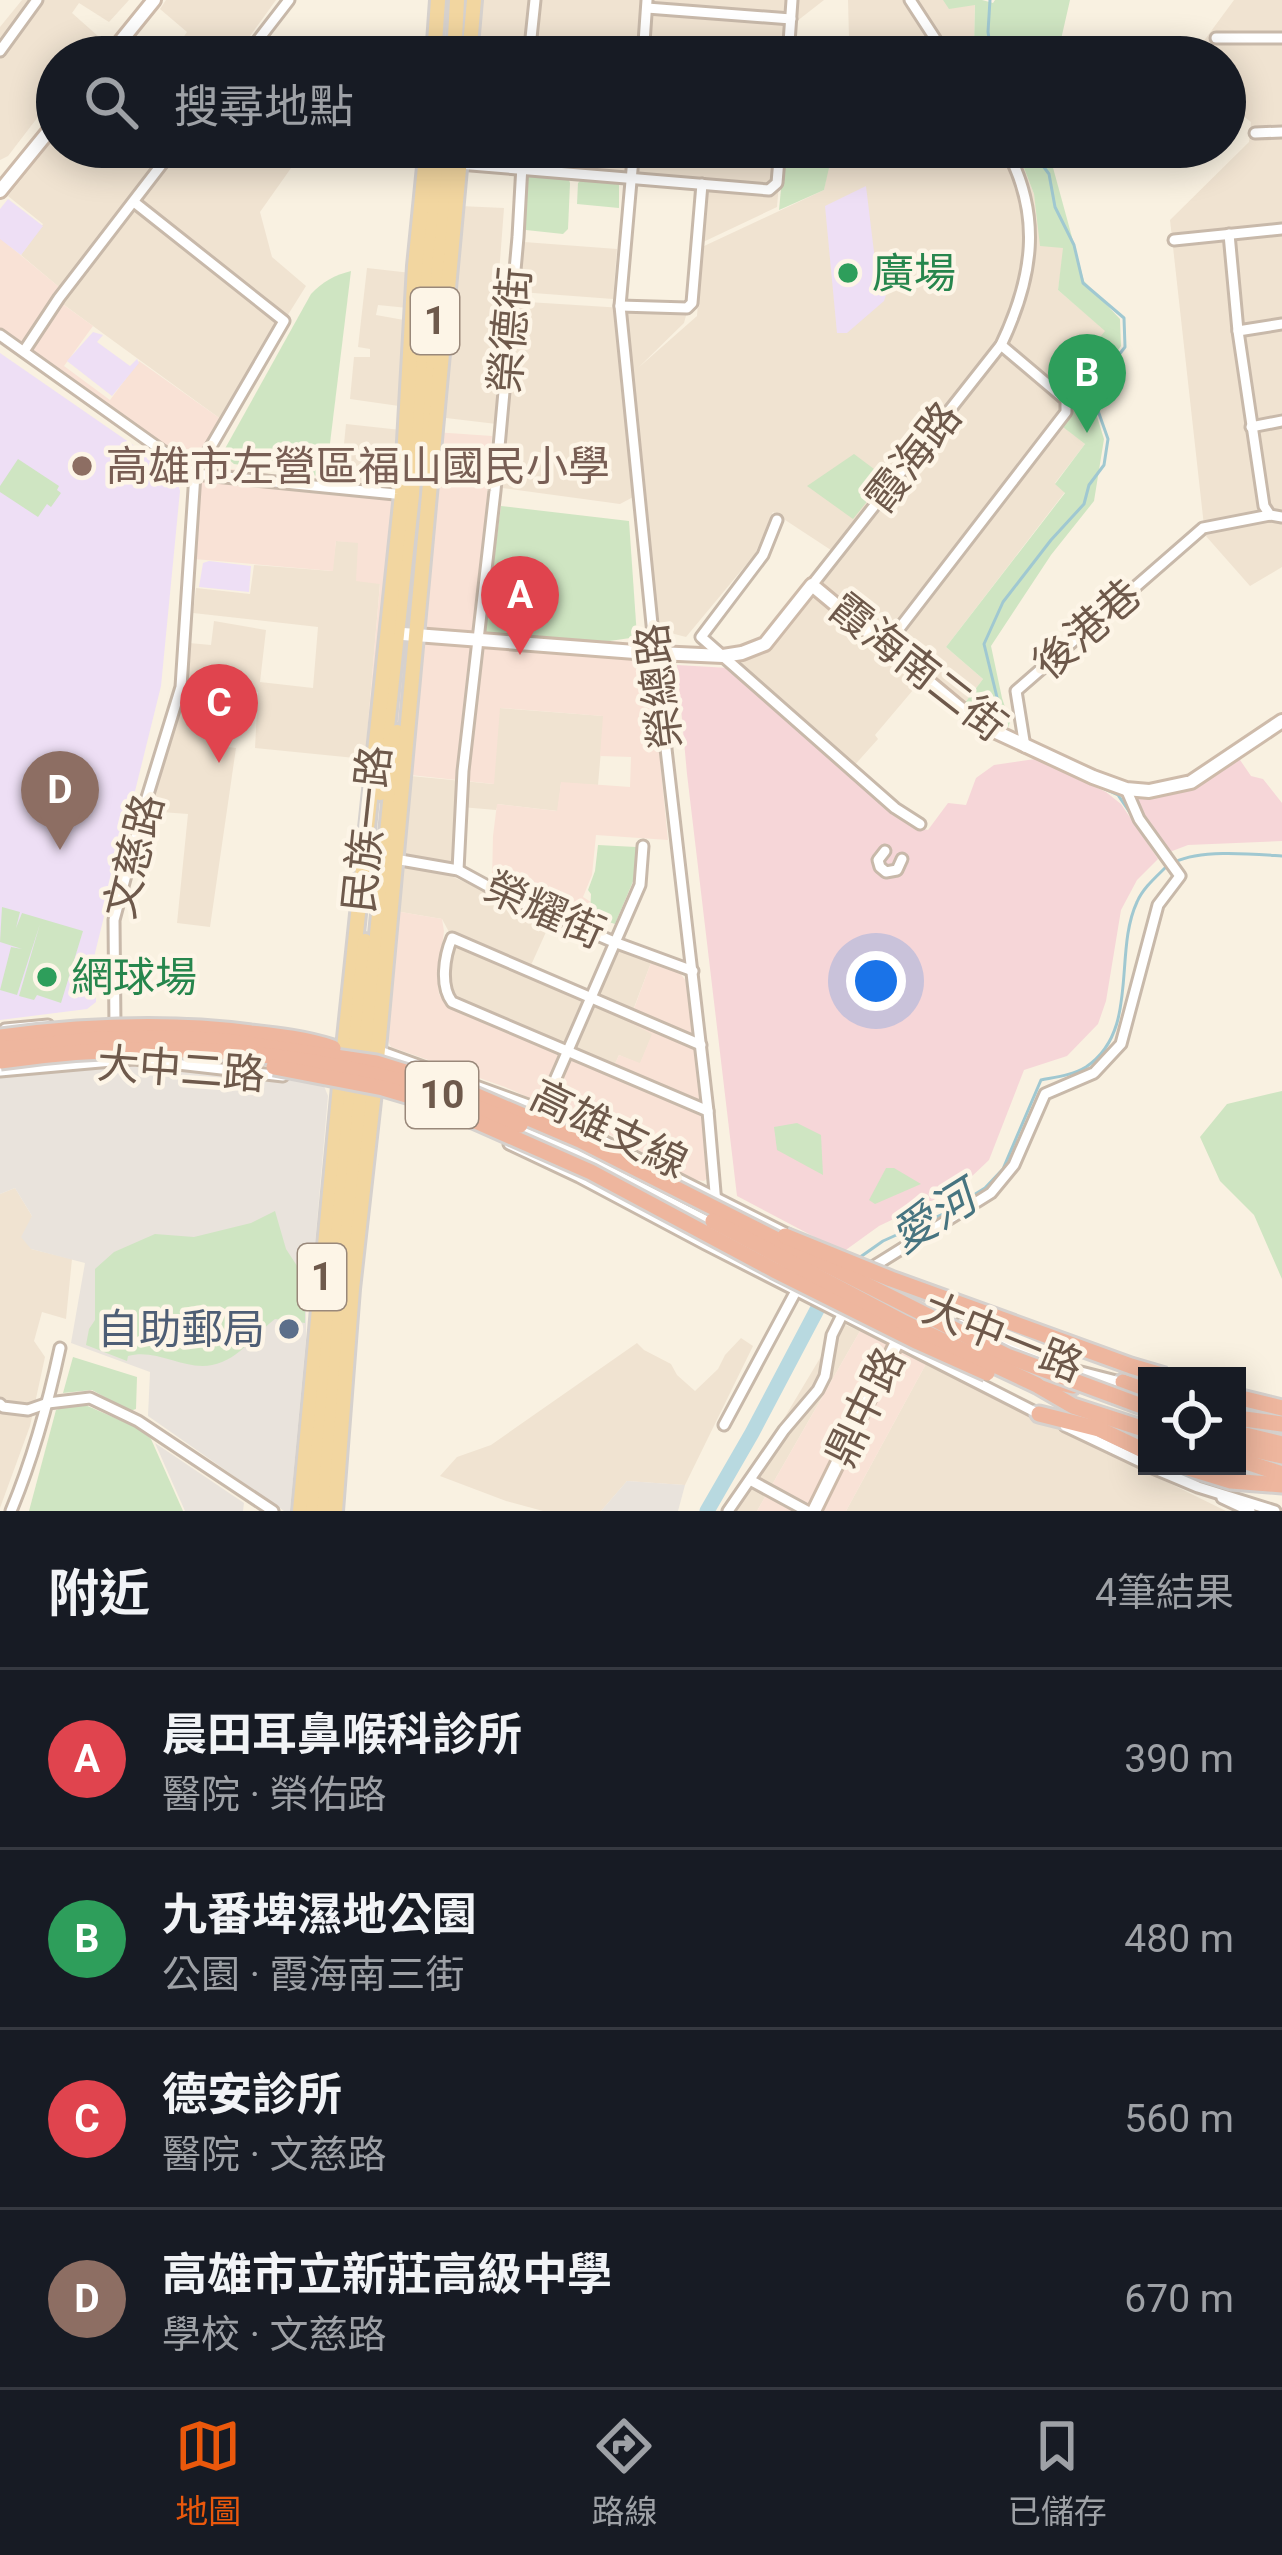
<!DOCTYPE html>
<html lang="zh-TW">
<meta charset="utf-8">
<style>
:root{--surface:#171b24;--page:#20242c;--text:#f1f3f6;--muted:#9ea1a6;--line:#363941;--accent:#ea580c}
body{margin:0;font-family:Roboto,"Noto Sans TC",sans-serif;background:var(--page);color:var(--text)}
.controls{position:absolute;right:36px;bottom:36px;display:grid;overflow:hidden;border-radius:0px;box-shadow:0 6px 30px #0003}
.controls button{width:108px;height:108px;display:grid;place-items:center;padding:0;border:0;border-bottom:3px solid var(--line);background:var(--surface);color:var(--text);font:60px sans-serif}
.you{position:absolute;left:876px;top:981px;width:42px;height:42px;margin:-30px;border:9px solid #fff;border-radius:50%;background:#1a73e8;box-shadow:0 0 0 18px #1a73e833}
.badge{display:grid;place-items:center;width:78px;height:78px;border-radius:50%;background:var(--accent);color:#fff;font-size:39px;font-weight:700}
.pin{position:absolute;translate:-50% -99px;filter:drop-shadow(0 3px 6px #0008)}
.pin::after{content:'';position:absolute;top:63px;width:42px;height:36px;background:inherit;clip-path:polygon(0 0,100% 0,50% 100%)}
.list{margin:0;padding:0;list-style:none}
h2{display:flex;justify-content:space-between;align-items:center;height:156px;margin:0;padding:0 48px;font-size:51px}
h2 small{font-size:39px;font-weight:400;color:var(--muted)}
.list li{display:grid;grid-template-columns:78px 1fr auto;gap:36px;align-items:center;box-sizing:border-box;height:180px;padding:0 48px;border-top:3px solid var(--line)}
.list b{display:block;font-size:45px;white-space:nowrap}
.list p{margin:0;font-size:39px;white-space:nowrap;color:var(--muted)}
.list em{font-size:39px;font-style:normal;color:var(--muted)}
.icon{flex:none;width:66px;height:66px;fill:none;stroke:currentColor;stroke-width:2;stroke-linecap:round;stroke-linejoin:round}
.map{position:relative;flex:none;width:1282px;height:1511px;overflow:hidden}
.search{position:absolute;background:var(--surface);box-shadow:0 6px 30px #0003;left:36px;right:36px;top:36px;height:132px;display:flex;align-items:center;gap:30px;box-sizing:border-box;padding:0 42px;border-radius:66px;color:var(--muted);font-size:45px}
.sheet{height:876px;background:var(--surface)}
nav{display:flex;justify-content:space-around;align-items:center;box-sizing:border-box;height:168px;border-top:3px solid var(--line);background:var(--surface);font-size:33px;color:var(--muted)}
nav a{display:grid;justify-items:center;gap:6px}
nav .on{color:var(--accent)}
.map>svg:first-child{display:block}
</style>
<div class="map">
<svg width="1282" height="1511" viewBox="0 0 1282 1511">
<rect width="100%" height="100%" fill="#f9f1e1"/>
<g fill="#f0e3d1">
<path d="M 22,0 L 129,0 L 109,22 L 79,3 L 72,13 L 99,37 L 84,57 L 57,57 L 57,92 L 8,156 L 0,160 L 0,27 Z"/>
<path d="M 166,0 L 276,0 L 235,57 L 170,57 L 187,32 L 160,9 Z"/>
<path d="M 480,0 L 824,0 L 792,25 L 790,57 L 475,57 Z"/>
<path d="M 848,0 L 975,0 L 974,48 L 957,57 L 857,57 L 849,38 Z"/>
<path d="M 1234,0 L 1282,0 L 1282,567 L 1250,586 L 1205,535 L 1170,220 L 1249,142 L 1251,122 L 1225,102 L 1225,57 L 1192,57 Z"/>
<path d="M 57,135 L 57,147 L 168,147 L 59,287 L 21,255 L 43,224 L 8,196 Z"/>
<path d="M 179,147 L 190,147 L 205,156 L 212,147 L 277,147 L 296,161 L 260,212 L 272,257 L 306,286 L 222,420 L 60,302 Z"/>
<path d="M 467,147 L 782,147 L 777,207 L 701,243 L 706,181 L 466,159 Z"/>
<path d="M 832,147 L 1016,147 L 1034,194 L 1038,217 L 1064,248 L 1058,290 L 1106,331 L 1061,386 L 1072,397 L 1073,413 L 1064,427 L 1085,444 L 1055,483 L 1065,492 L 946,647 L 983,679 L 964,704 L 924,677 L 875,735 L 878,739 L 852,768 L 738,667 L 746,658 L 774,644 L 843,558 L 773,512 L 755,554 L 686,637 L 659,630 L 633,372 L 620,382 L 635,496 L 620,504 L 502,488 L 505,425 L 446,418 L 443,410 L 460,206 L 504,208 L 497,300 L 687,312 L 684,323 L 638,368 L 697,316 L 702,247 L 824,190 Z"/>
<path d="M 524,242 L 617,249 L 613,299 L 520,292 Z"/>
<path d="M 367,268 L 411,273 L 408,308 L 378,305 L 376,315 L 404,320 L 399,406 L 350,399 L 354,357 L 370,357 L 370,349 L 358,347 Z"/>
<path d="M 346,424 L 401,430 L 394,490 L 340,484 Z"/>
<path d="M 336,541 L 358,542 L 380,583 L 365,759 L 255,748 L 258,692 L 217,686 L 212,745 L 236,748 L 210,927 L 177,923 L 188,814 L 148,811 L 188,688 L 189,643 L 211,645 L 214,621 L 266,630 L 260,682 L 313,688 L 318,627 L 193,613 L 196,588 L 250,594 L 254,565 L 332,571 Z"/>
<path d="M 499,708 L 604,716 L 598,785 L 561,783 L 558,811 L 498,804 L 496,810 L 461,807 L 451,876 L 551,921 L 527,974 L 585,999 L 610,944 L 652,960 L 629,1021 L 653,1033 L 640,1064 L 619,1055 L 614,1066 L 457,998 L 450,989 L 449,932 L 442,919 L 395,911 L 403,869 L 411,776 L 493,784 Z"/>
<path d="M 15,1188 L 32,1216 L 31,1249 L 72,1259 L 66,1319 L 42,1312 L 34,1341 L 45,1357 L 30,1426 L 0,1508 L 0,1194 Z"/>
<path d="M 841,1323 L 860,1331 L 757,1511 L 723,1511 L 755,1467 Z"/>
<path d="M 741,1338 L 753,1346 L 685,1485 L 627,1481 L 601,1511 L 543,1511 L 506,1501 L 440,1476 L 457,1457 L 491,1445 L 637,1343 L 644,1350 L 671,1364 L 677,1375 L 695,1391 L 718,1369 L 725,1355 Z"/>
<path d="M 927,1362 L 1112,1455 L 1226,1511 L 846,1511 Z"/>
</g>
<g fill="#f9e2d6">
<path d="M 0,238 L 59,287 L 54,298 L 93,326 L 64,366 L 110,400 L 139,361 L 222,420 L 202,455 L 217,467 L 340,484 L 416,491 L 420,431 L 492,436 L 475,643 L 644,658 L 651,669 L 668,840 L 596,835 L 592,875 L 583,897 L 591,902 L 584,919 L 492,881 L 493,836 L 497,804 L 557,811 L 561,782 L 630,787 L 631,757 L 600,756 L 603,716 L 500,708 L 494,784 L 364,770 L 380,584 L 356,581 L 358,543 L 336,541 L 333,571 L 194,559 L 200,481 L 0,330 Z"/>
<path d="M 395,911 L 442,919 L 444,931 L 438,980 L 439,994 L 445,1003 L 611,1072 L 619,1055 L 640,1063 L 652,1034 L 629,1022 L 652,960 L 679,972 L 687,982 L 710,1176 L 704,1181 L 691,1179 L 603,1131 L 505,1087 L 391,1047 L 384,1032 Z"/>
<path d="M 860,1331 L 927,1362 L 846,1511 L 757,1511 Z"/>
</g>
<g fill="#e9e3dc">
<path d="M 152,1065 L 220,1068 L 324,1086 L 328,1096 L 313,1267 L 306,1298 L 306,1339 L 290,1511 L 284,1511 L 148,1416 L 150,1372 L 71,1343 L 85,1263 L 31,1249 L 21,1237 L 32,1216 L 15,1188 L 0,1194 L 0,1078 L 77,1068 Z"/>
<path d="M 155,1443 L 244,1503 L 243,1511 L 185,1511 Z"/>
<path d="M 627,1481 L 685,1485 L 678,1511 L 601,1511 Z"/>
</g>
<g fill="#eedff5">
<path d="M 866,186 L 878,285 L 888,289 L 884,301 L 847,333 L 837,333 L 825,206 Z"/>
<path d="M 8,199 L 43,226 L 21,255 L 0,239 L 0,209 Z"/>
<path d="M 93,332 L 103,335 L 97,342 L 130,366 L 137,359 L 139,363 L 112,396 L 67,361 Z"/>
<path d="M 0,353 L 175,474 L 180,491 L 161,686 L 95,953 L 96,1002 L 87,1009 L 0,1020 Z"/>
<path d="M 209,561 L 251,566 L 249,592 L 199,587 L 203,563 Z"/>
</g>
<g fill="#f6d6d8">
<path d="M 677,665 L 729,668 L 884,807 L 916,827 L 928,830 L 948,803 L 966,805 L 976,778 L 994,765 L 1035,759 L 1106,792 L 1121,804 L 1158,859 L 1137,880 L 1121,910 L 1106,1001 L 1098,1024 L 1067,1056 L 1024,1070 L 989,1160 L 968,1180 L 948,1193 L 879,1226 L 843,1252 L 737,1196 L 687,774 Z"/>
<path d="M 1238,757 L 1251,776 L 1263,779 L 1282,803 L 1282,841 L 1188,845 L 1167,853 L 1142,816 L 1133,794 L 1158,795 Z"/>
</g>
<g fill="#cfe5c2">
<path d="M 943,0 L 982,0 L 993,3 L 995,0 L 1070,0 L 1057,57 L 957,57 L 974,47 L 975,5 L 949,9 Z"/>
<path d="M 785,147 L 832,147 L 833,150 L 824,190 L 779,210 Z"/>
<path d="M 1016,147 L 1042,147 L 1052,164 L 1084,281 L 1120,319 L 1121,346 L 1089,391 L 1104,439 L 1094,501 L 1051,555 L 991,646 L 1002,698 L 1010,722 L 1008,728 L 995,725 L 964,704 L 983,679 L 946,647 L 1065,493 L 1055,484 L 1085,444 L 1063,427 L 1073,413 L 1072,397 L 1060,386 L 1105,331 L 1058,290 L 1063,248 L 1040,246 L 1034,194 Z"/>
<path d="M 530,174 L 568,177 L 570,183 L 568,229 L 563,234 L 526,230 L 521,224 L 524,180 Z"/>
<path d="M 583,178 L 619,181 L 619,208 L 577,204 L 578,183 Z"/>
<path d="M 351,271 L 327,468 L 319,476 L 234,464 L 222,454 L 311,294 C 322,282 335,275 351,271 Z"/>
<path d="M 854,454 L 886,478 L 853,519 L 807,486 Z"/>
<path d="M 18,459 L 59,486 L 57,490 L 61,493 L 51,507 L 47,504 L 38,517 L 0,492 L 0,486 Z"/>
<path d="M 501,506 L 629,521 L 637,637 L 589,644 L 483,638 Z"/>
<path d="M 598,845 L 636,847 L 637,872 L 615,924 L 590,916 L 591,894 L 588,890 L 595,871 Z"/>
<path d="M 2,907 L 20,912 L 16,928 L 22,913 L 83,931 L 61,1003 L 37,995 L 34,1000 L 19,996 L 40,924 L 17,995 L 0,990 L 11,947 L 22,949 L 0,942 Z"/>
<path d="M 1282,1091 L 1282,1279 L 1254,1215 L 1220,1181 L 1200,1137 L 1227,1104 Z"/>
<path d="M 797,1123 L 821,1135 L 823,1175 L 777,1150 L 774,1127 Z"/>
<path d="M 886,1168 L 894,1168 L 921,1184 L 875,1204 L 869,1200 Z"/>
<path d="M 275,1211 L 286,1249 L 305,1278 L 305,1323 L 275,1319 C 256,1333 243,1354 222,1362 C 189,1376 160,1347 128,1356 L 127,1361 L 86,1345 L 89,1329 L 95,1320 L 95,1269 L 114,1252 L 155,1234 L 194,1237 L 251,1223 Z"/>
<path d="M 73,1357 L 137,1377 L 136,1409 L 130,1411 L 92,1390 L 63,1393 Z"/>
<path d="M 83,1404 L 138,1428 L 151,1439 L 183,1511 L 29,1511 L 56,1410 L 69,1405 Z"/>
</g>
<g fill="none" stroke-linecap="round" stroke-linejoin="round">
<g stroke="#a0c8d1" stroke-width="3">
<path d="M 990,0 L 988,32 L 992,57"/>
<path d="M 1003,722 L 984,644 L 1003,602 L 1051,540 L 1084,504 L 1089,485 L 1104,465 L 1108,439 L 1091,391 L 1125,347 L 1124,318 L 1083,283 L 1074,245 L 1055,207 L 1049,174 L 1029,147"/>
<path d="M 1036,758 L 1080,778"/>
<path d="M 1089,782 L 1118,795 L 1135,820"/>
<path d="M 1175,862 C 1201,849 1253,854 1282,856"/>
<path d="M 856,1260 L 883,1241 L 943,1214 L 985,1188 L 1003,1169 L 1041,1080 C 1056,1077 1073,1075 1086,1067 C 1140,1031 1113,953 1137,902 C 1143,888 1156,877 1167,866"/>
</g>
<path stroke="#b8d9e0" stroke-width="15" d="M 707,1511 L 752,1433 L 828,1289"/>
<defs>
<g id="street">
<path d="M 910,0 L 947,57"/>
<path d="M 647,8 L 791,19"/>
<path d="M 1216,38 L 1282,38"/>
<path d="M 0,51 L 37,0"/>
<path d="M 245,57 L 289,0"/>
<path d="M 529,57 L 535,0"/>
<path d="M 643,57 L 647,0"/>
<path d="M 788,57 L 792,0"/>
<path d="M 1255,133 L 1282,132"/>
<path d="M 634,147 L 620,306 L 655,654 L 708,1111 L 716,1204"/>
<path d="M 459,164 L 769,190 L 777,183 L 780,147"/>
<path d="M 1229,234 L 1238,331 L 1264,506 L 1270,515 L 1282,517"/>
<path d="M 1174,240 L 1282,229"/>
<path d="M 620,306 L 687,308 L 692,303 L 702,184"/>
<path d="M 1238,331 L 1282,324"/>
<path d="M 0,335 L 195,474 L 405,495"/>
<path d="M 24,351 L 59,298 L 175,147"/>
<path d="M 1251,427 L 1282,421"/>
<path d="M 777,520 L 763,555 L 701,637 L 895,808 L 920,824"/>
<path d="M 812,585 L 1001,345 C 1033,278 1043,215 1005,147"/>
<path d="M 885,647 L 1066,412 L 1066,400 L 1001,345"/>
<path d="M 1025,747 L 1016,691 L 1203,528 L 1270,515"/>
<path d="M 885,851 L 878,860 L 880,867 L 886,872 L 897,870 L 902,859"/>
<path d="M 366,854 L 458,870 L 504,895 L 614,942 L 693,971"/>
<path d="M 458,870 L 463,771 L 495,491 L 518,237 L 523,147"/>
<path d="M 115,1027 L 114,920 L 145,804 L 181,687 L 195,474 L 284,321 L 134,202"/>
<path d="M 5,1029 L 48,1025"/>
<path d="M 701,1045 L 452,938 C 444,957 440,986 452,1002 L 708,1111"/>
<path d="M 374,1049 L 542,1110 L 791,1236"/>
<path d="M 0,1071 L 134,1059 L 283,1076"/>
<path d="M 415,1105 L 450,1117"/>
<path d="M 542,1110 L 640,885 L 643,846"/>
<path d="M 514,1128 L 574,1153 L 715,1225"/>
<path d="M 509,1144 L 579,1177 L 705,1244 L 1039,1414"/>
<path d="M 866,1271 L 991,1193 L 1014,1165 L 1045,1094 L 1094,1073 L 1121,1044 L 1158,905 L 1180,876 L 1139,819 L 1126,789"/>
<path d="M 853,1287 L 918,1320"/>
<path d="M 960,1324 L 1042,1362 L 1124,1383"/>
<path d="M 0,1404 L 3,1407 L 28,1410 L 48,1403 L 90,1398 L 138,1421 L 273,1511"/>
<path d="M 724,1425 L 796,1291"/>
<path d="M 1065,1426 L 1147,1465"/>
<path d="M 1148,1466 L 1198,1487 L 1275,1511"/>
<path d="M 750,1480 L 807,1511"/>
<path d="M 1222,1498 L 1250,1511"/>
<path d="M 11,1511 C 33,1458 48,1404 60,1348"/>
<path d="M 728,1511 L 784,1430 L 818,1390 L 825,1376 L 832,1335 L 843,1313"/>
</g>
<g id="secondary">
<path d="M 108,57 L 154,0"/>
<path d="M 0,191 L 57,121"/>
<path d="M 390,633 L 635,652 L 723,656 L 742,653 L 765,644 L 812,585 L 979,724 L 1093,777 L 1126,789 L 1149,791 L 1191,782 L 1282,721"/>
<path d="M 814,1511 L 905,1326"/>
</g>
<g id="primary">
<path d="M 434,57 L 438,0"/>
<path d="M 454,57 L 457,0"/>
<path d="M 469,57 L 474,0"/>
<path d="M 423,465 L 448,147"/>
<path d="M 380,793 L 412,495 L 425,267 L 435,170"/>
<path d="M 300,1511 L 340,1086 L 402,494 L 415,266 L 427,147"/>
<path d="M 313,1511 L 365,941"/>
<path d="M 324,1511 L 342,1288 L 397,732"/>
<path d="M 335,1511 L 352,1289 L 374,1092 L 461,147"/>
</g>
<g id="highway">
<path d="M 918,1320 L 962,1342"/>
<path d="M 1022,1369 L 1051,1381 L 1073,1386"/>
<path d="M 1123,1382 L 1147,1391"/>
<path d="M 1037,1385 L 1073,1406 L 1147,1430"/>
<path d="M 1237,1397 L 1282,1408"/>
<path d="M 1039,1414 L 1099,1429 L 1147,1452"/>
<path d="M 1237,1418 L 1282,1424"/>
<path d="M 1237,1433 L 1282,1444"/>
<path d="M 1237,1446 L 1282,1456"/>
<path d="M 1237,1459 L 1282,1474"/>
<path d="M 1182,1466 L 1231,1481 L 1282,1485"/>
</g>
</defs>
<use href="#street" stroke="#c8b9aa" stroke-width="15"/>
<use href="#secondary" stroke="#cebbaa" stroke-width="18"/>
<use href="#primary" stroke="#d6d1cd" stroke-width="20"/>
<use href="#highway" stroke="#d6d1cd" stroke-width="21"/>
<use href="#street" stroke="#fff" stroke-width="9"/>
<use href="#secondary" stroke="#fff" stroke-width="12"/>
<use href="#primary" stroke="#f2d6a0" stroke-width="14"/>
<use href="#highway" stroke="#eeb69e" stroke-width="15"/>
<defs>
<g id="highway-bridge">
<path d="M 0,1037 C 83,1026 167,1022 251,1033 C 279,1036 306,1039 333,1048"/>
<path d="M 0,1049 L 99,1039 L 179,1038 L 226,1041 L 376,1063 L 463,1090 L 580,1140 L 1007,1356 L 1147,1408"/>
<path d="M 0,1061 C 135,1041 277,1046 408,1083 C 447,1094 483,1110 520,1125"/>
<path d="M 274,1067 L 383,1088 L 437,1104 L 591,1172 L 774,1270 L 918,1342 L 987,1373"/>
<path d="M 713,1221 L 905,1323 L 1037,1385"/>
<path d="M 785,1236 L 891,1279 L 1131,1366 L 1165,1376"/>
</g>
</defs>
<use href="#highway-bridge" stroke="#d6d1cd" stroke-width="21" stroke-linecap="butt"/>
<use href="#highway-bridge" stroke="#eeb69e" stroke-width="15"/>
</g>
<g fill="#2e9e5b" stroke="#fdf5e7" stroke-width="4.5">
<circle cx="848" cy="273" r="12"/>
<circle cx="47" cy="977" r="12"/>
</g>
<circle fill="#8d6e63" stroke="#fdf5e7" stroke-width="4.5" cx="82" cy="466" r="12"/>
<circle fill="#5c6f8a" stroke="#fdf5e7" stroke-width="4.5" cx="289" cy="1329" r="12"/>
<g text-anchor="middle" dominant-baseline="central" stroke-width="9" stroke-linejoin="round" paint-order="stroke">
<g fill="#fdf5e7" stroke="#99887a" stroke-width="3">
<rect x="411" y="288" width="48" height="66" rx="9"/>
<rect x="406" y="1062" width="72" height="66" rx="9"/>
<rect x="298" y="1244" width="48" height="66" rx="9"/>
</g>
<g font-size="39" font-weight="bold" fill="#6e594b">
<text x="435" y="321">1</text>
<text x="442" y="1095">10</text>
<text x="322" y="1277">1</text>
</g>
<g font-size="42" fill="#27864d" stroke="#fdf5e7" text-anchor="start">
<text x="872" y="273">廣場</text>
<text x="71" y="977">網球場</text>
</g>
<g font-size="42" fill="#6e594b" stroke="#fdf5e7">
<text transform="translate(510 330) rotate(-85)">榮德街</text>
<text transform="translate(913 457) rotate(-52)">霞海路</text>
<text transform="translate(1087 629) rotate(-41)">後港巷</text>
<text transform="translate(918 667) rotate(38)">霞海南二街</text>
<text transform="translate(659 686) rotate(-97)">榮總路</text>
<text transform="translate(367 829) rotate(-84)">民族一路</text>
<text transform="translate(134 856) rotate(-76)">文慈路</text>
<text transform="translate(545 910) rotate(24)">榮耀街</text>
<text transform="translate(181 1069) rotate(4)">大中二路</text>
<text transform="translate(609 1129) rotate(26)">高雄支線</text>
<text transform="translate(1003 1337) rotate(22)">大中一路</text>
<text transform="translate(865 1407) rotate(-64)">鼎中路</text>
</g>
<g font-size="42" fill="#785e54" stroke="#fdf5e7" text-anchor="start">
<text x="106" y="466">高雄市左營區福山國民小學</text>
</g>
<g font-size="42" fill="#4e5e75" stroke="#fdf5e7" text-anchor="end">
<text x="265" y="1329">自助郵局</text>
</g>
<g font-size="45" font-style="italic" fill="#477480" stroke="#fdf5e7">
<text transform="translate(933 1217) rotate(-32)">愛河</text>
</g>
</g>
</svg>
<div class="controls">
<button><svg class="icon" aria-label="locate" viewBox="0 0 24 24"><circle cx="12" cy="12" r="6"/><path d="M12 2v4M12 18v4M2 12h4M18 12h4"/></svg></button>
</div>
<div class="you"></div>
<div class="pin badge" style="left:520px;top:655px;background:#e0444e">A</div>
<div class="pin badge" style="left:1087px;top:433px;background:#2e9e5b">B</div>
<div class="pin badge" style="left:219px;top:763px;background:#e0444e">C</div>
<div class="pin badge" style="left:60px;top:850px;background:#8d6e63">D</div>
<div class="search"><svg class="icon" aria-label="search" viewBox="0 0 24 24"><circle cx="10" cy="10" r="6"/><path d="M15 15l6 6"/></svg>搜尋地點</div>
</div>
<section class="sheet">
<h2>附近<small>4筆結果</small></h2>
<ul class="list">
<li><span class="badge" style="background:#e0444e">A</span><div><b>晨田耳鼻喉科診所</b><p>醫院 · 榮佑路</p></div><em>390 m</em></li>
<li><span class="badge" style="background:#2e9e5b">B</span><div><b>九番埤濕地公園</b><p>公園 · 霞海南三街</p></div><em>480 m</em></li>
<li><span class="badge" style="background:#e0444e">C</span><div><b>德安診所</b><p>醫院 · 文慈路</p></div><em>560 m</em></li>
<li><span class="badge" style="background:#8d6e63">D</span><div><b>高雄市立新莊高級中學</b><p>學校 · 文慈路</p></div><em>670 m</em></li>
</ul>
</section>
<nav>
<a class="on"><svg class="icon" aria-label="map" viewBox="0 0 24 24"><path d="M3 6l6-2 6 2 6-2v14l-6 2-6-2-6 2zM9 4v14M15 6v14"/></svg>地圖</a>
<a><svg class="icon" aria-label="directions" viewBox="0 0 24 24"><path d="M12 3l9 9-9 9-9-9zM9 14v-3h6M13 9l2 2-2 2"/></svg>路線</a>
<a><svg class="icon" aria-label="saved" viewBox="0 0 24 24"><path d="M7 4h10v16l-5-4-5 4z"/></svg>已儲存</a>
</nav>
